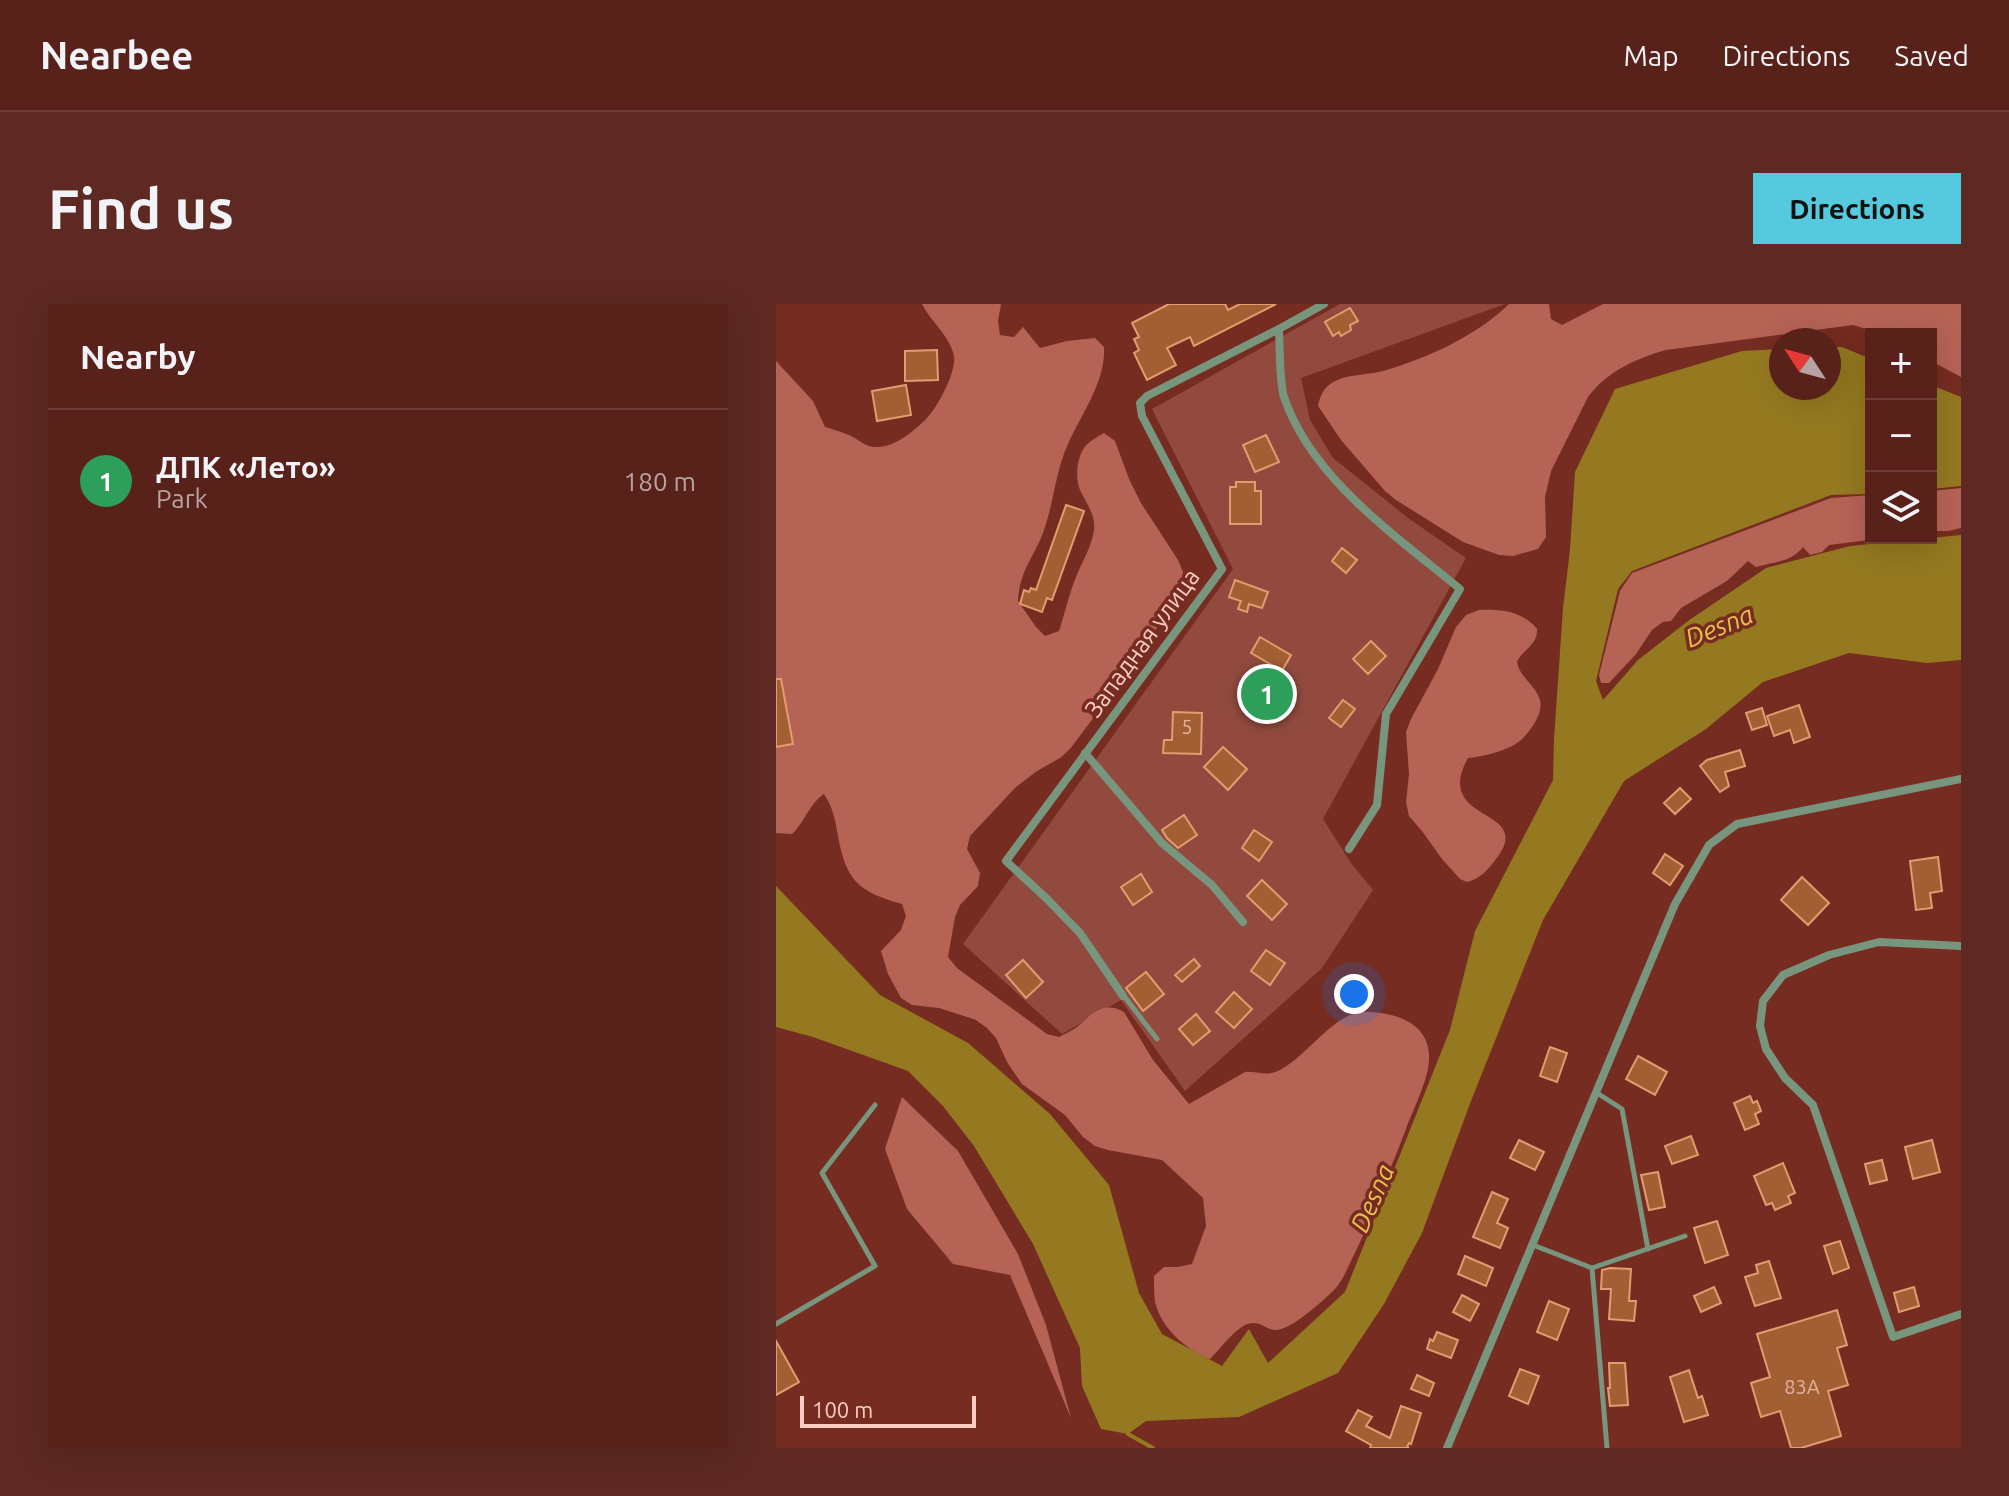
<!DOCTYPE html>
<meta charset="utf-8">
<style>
:root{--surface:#582119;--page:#5e2922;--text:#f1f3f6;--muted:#b7a3a2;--line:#6d3e38;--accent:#55cade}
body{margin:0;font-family:Ubuntu,sans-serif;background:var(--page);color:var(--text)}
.controls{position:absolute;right:24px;top:24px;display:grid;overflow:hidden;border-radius:0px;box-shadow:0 8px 32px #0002}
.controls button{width:72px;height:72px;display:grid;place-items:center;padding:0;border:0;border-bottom:2px solid var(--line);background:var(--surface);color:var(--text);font:40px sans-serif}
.compass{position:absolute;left:993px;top:24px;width:72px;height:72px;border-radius:50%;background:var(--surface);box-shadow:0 8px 32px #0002;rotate:306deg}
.scale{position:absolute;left:24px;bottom:20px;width:176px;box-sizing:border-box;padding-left:8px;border:4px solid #f9ccc3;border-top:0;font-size:22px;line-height:28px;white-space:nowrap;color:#f9ccc3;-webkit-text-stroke:6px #762c21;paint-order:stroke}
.you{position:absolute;left:578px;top:690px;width:28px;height:28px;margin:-20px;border:6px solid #fff;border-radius:50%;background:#1a73e8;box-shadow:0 0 0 12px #1a73e833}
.badge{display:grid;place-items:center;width:52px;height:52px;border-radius:50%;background:var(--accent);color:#fff;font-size:26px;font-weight:700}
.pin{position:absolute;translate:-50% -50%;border:4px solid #fff;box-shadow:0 2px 8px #0006}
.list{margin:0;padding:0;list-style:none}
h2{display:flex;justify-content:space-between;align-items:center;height:104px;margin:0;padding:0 32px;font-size:34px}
h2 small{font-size:26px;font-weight:400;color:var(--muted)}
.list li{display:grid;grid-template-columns:52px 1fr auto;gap:24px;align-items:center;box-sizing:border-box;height:144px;padding:0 32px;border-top:2px solid var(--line)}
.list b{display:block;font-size:30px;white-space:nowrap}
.list p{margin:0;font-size:26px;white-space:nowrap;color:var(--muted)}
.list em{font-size:26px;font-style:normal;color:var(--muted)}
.icon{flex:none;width:44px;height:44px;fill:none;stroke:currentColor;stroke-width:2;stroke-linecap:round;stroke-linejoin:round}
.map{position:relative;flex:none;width:1185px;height:1144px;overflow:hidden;border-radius:0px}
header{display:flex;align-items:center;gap:48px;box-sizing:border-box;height:112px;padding:0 40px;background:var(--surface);border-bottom:2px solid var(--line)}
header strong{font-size:38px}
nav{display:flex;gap:44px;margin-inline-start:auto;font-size:28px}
.intro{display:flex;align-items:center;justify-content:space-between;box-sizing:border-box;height:192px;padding:0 48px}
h1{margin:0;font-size:56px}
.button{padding:20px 36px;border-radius:0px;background:var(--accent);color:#111;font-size:28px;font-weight:700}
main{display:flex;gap:48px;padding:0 48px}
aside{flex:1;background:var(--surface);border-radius:0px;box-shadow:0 8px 32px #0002}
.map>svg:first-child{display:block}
</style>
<header>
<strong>Nearbee</strong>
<nav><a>Map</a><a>Directions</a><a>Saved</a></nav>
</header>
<div class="intro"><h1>Find us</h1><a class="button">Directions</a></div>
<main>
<aside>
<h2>Nearby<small></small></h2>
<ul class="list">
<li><span class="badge" style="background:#2e9e5b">1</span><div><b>ДПК «Лето»</b><p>Park</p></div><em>180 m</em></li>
</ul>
</aside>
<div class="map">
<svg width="1185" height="1144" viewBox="0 0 1185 1144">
<rect width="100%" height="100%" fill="#762c21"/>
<path fill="#924a3e" d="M 564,0 L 729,0 L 525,74 L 534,116 L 557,154 L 632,214 L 690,254 L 547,515 L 575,559 L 597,586 L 546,664 L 409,787 L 345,696 L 286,730 L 187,640 L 457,265 L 376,105 Z"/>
<g fill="#b56355">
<path d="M 146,0 L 225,0 L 222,17 L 224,31 L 238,33 L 247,23 L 264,44 L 291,37 L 319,34 L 328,43 C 330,77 306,109 292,140 C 280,166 278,196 269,223 C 260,252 244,263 242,297 L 260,323 L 269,332 L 283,327 C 289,309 293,290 300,273 C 306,258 316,242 318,226 C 320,211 310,199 304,186 C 299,174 301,154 308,144 C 313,137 321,133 328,129 L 339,137 L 353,175 L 365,199 L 402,256 L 407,268 L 407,281 L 402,294 L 386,315 L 366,349 L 294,445 L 284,454 L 261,467 L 240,483 L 194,532 L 191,545 L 204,569 L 202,582 L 184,601 L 179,613 L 172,653 L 181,664 L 271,730 L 283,733 C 288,730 296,727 301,723 C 315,711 327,696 348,708 L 377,756 L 413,800 L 469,768 C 479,767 489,772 499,768 C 528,758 557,707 589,708 C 616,708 651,717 653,750 C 655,772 637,805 630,825 C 623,843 617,859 609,876 C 604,887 601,899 596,911 C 590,926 583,940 576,955 C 571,965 566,978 558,986 C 547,997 513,1028 498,1026 C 487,1024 483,1015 469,1021 C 456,1028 445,1044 434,1055 C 410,1046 385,1024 379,998 C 378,990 378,981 378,972 L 388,963 L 402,963 L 416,960 L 430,922 L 427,894 L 386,856 L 332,846 L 319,842 L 307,833 L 289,811 L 246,780 L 231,758 L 220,734 L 211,724 L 200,716 L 188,712 L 163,704 L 136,701 L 125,694 L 112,670 L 105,647 L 125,626 L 130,612 L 126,600 C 83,588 70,577 62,532 C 59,516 57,503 48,490 C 33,500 29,518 16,530 L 0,529 L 0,57 L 37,97 L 49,123 C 57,125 65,128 73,131 C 82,135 89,143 100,143 C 117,144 137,128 148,117 C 160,107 181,67 178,52 C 174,32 155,18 146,0 Z"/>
<path d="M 733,0 L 773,0 L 775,15 L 786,21 L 827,0 L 1185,0 L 1185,73 L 1155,57 L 1155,30 L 1107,30 L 1077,21 L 890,46 C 861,54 830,68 812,93 L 775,167 L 769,193 L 770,233 L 762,245 L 737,252 L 723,251 L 687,238 L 620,196 L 609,187 L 565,136 L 542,102 C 544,93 546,87 553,81 C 568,69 590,72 607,67 C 652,54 700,32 733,0 Z"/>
<path d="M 1185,184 L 1185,224 L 1172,227 L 1155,227 L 1155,187 Z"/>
<path d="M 1095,191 L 1095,234 L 1101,235 L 1053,241 L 1046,248 L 1034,251 L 1027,243 C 1016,258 997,258 980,263 L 972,257 L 951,277 L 905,304 L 895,317 L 887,318 L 876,326 L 860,350 L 833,379 L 825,379 L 823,371 L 844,287 L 856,269 L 1055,194 Z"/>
<path d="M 703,306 C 724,305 747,307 761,325 C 762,341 747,345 741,358 C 744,374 759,380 764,396 C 768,410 752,431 741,439 C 730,447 705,453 692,454 C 655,521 761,502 720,555 C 712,566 704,575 691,578 L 684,575 L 666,555 L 646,527 L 633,512 L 630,498 L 633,470 L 630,428 L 635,415 L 662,365 L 680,323 L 690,311 Z"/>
<path d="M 126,793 L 182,847 L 242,950 L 270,1021 L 295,1114 L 234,971 L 177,960 L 131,905 L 109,845 Z"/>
</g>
<g fill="#947920">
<path d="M 1053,43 L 1066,43 L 1095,55 L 1095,190 L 1055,191 L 856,267 L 842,285 L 820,377 L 827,396 L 862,356 L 912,317 L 990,264 L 1074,242 L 1185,231 L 1185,356 L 1151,359 L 1073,349 L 987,378 L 930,425 L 848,477 L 767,616 L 695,797 L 646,929 L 608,1000 L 562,1069 L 463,1113 L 370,1117 L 352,1130 L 325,1125 L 306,1082 L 304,1044 L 257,940 L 198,842 L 167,802 L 132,767 L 37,733 L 0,723 L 0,582 L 104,691 L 192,739 L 274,810 L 333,881 L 363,989 L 386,1030 L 446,1062 L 473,1025 L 492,1059 L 569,988 L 674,726 L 699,627 L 777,476 L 778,435 L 787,304 L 794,246 L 799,168 L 839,85 L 966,47 L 1005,45 L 1005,84 L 1053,84 Z"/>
<path d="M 1155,81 L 1185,93 L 1185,182 L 1155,185 Z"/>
</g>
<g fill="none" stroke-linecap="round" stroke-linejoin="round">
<path stroke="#947920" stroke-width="4" d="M 351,1126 L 352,1130 L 377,1144"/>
</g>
<g fill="#a35f34" stroke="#e49b6f" stroke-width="2">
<path d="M 393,0 L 449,0 L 452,6 L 464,0 L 500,0 L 418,42 L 414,33 L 391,44 L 400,61 L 371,76 L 358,49 L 363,46 L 358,35 L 363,33 L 356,19 Z"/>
<path d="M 574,4 L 582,17 L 574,21 L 575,26 L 565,32 L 563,28 L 557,32 L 549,18 Z"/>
<path d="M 161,46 L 162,76 L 129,77 L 129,47 Z"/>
<path d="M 130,81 L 135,111 L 101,117 L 96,87 Z"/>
<path d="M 490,131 L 503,158 L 479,168 L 467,141 Z"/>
<path d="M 460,178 L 479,178 L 479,187 L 485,187 L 485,220 L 454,220 L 454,183 L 460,183 Z"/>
<path d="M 290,201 L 308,207 L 276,296 L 271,294 L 266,308 L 244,300 L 248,286 L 253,288 L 255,284 L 260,286 Z"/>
<path d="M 566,244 L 581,256 L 570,269 L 556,257 Z"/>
<path d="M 459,276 L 492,288 L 486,304 L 473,300 L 471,308 L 462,305 L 465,297 L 453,293 Z"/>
<path d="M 484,333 L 515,351 L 506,367 L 475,349 Z"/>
<path d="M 595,337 L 610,352 L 592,370 L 577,355 Z"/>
<path d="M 0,375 L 5,375 L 17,440 L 0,443 Z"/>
<path d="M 567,396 L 579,405 L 565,423 L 553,414 Z"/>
<path d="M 1023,401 L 1034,433 L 1018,439 L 1014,426 L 998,432 L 991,412 Z"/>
<path d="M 986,404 L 991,421 L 976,426 L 970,409 Z"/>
<path d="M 397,408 L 426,409 L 425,450 L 387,449 L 388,436 L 396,436 Z"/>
<path d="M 447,443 L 471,465 L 452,486 L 428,463 Z"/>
<path d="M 964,446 L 969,462 L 949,468 L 953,482 L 944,488 L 924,462 L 931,456 Z"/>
<path d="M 904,484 L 915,495 L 899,510 L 888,499 Z"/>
<path d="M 408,511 L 421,531 L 402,544 L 391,534 L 386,526 Z"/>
<path d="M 478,526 L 496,538 L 483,557 L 466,544 Z"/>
<path d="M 889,550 L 907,562 L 894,581 L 877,569 Z"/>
<path d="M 1162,553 L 1166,587 L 1154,589 L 1156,604 L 1140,606 L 1134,557 Z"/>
<path d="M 365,570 L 376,588 L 357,601 L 345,583 Z"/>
<path d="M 1026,573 L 1053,599 L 1032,621 L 1005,596 Z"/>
<path d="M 486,576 L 511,600 L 496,616 L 471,592 Z"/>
<path d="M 490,646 L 509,659 L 494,681 L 475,667 Z"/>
<path d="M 418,655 L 424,662 L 406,678 L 399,671 Z"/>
<path d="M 247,656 L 267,678 L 250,694 L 230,671 Z"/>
<path d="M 370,668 L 388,690 L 367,707 L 350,684 Z"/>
<path d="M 458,688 L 476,705 L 458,724 L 440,708 Z"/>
<path d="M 420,710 L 434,727 L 417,741 L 403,725 Z"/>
<path d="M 774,743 L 791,749 L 781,778 L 764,772 Z"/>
<path d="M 862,752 L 891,768 L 879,791 L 850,775 Z"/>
<path d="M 974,792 L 977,799 L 981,797 L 985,807 L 979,810 L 983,820 L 969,826 L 958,799 Z"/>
<path d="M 915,832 L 922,851 L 896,860 L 889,842 Z"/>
<path d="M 743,836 L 768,848 L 759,866 L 734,854 Z"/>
<path d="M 1156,836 L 1164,868 L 1137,875 L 1129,843 Z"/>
<path d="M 1106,856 L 1111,876 L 1094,880 L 1089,860 Z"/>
<path d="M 1007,859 L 1019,889 L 1012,892 L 1015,899 L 999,906 L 996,899 L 990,901 L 978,872 Z"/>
<path d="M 882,868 L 889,903 L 873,906 L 865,871 Z"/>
<path d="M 716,888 L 732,895 L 721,919 L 732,924 L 724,944 L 697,933 Z"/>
<path d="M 941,917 L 952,951 L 929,959 L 918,924 Z"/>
<path d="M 1064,937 L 1073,964 L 1057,970 L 1048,942 Z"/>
<path d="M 689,952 L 717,964 L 710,982 L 682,970 Z"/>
<path d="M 993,957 L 1005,994 L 979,1002 L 969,973 L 982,969 L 980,961 Z"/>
<path d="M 834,964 L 855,965 L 853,997 L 860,997 L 858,1017 L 833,1015 L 835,985 L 825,985 L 826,966 Z"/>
<path d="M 938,983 L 945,999 L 925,1008 L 918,992 Z"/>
<path d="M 1138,983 L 1143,1002 L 1123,1008 L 1118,989 Z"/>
<path d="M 686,991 L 703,1000 L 694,1017 L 677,1008 Z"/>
<path d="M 773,997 L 793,1005 L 781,1036 L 761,1028 Z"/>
<path d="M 1061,1006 L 1071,1041 L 1061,1044 L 1072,1081 L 1052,1087 L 1065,1132 L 1025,1144 L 1015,1144 L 1004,1107 L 985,1113 L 975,1079 L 994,1073 L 981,1030 Z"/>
<path d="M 661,1028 L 682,1036 L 675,1054 L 651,1045 L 654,1035 L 657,1037 Z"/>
<path d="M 0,1037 L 23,1078 L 0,1091 Z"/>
<path d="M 833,1059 L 849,1059 L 852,1101 L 834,1102 L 832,1084 L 834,1084 Z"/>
<path d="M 744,1065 L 763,1072 L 752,1100 L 733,1092 Z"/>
<path d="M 913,1066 L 922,1094 L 926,1092 L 932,1111 L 908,1118 L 894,1073 Z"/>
<path d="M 641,1071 L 658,1079 L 653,1092 L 635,1085 Z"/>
<path d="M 625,1102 L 645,1109 L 635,1140 L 633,1139 L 631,1143 L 633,1144 L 594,1144 L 595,1141 L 570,1127 L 582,1106 L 596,1113 L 590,1122 L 614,1134 Z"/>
</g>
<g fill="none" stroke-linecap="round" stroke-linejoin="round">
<g stroke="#78957e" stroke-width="5">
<path d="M 348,692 L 381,735"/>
<path d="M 821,789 L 846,805 L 872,945"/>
<path d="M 757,941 L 816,964 L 831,1144"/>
<path d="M 816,964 L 909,932"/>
<path d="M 0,1020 L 99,962 L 46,869 L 99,801"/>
</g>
<g stroke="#78957e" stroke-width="8">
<path d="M 503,25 C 504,44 503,76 508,93 C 535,174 620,232 684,285 L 610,410 L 601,501 L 573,545"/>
<path d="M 309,449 L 386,539 L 436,581 L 467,618"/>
<path d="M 1185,642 L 1103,638 L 1053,651 L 1007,671 L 987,697 L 984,722 L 990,745 L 1009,774 L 1037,801 L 1117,1033 L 1185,1010"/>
<path d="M 347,692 L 304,629 L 270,594 L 230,557 L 446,265 L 366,112 L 364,99 L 371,92 L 503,25 L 548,0"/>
<path d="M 671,1144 L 899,600 L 933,541 L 961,520 L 1185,475"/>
</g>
</g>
<g text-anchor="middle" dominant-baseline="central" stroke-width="7" stroke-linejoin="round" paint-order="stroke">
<g font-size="20" fill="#e4b19f">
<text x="411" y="422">5</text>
<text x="1026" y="1082">83А</text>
</g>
<g font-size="24" fill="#f9ccc3" stroke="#762c21">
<text transform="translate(366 339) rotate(-54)">Западная улица</text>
</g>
<g font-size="26" font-style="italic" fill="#e6c14e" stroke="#762c21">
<text transform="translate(943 322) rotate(-22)">Desna</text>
<text transform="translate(596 894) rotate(-66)">Desna</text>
</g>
</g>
</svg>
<div class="controls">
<button>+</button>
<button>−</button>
<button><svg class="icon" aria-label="layers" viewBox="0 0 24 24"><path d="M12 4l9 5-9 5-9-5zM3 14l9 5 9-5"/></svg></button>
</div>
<svg class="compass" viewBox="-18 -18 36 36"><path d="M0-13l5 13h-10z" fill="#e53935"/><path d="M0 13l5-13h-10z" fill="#b7a3a2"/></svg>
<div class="scale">100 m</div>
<div class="you"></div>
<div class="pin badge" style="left:491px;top:390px;background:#2e9e5b">1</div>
</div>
</main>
